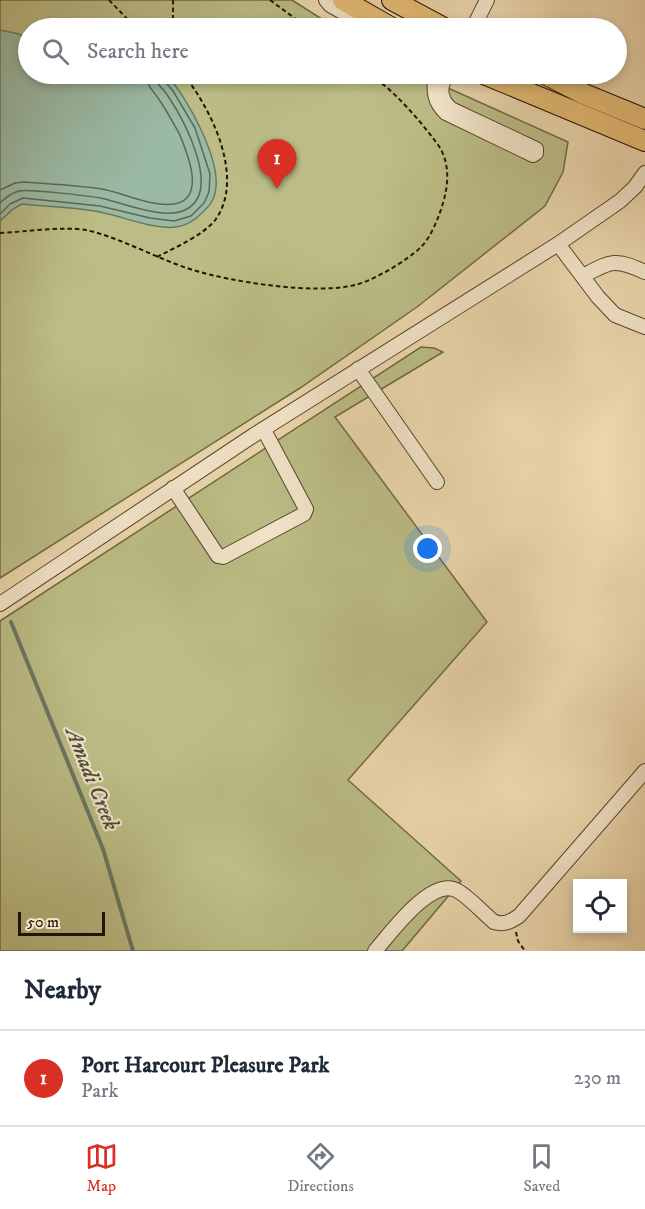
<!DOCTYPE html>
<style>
:root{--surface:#fff;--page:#f6f6f7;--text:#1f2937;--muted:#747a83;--line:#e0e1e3;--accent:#d93025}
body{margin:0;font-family:"IM FELL DW Pica",serif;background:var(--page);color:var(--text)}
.controls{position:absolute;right:18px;bottom:18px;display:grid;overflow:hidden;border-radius:0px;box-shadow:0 3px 9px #0003}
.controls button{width:54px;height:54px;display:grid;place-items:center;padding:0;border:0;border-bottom:2px solid var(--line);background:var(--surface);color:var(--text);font:30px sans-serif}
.scale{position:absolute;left:18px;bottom:15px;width:87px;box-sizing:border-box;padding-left:6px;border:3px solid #241500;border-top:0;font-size:16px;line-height:21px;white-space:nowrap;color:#241500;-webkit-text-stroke:4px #f3e5ca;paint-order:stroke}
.you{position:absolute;left:428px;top:549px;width:21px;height:21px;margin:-15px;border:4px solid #fff;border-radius:50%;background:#1a73e8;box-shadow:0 0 0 9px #1a73e833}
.badge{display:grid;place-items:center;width:39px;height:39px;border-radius:50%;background:var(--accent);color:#fff;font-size:20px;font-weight:700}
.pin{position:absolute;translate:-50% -50px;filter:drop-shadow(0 2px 3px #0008)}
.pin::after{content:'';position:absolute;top:32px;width:21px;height:18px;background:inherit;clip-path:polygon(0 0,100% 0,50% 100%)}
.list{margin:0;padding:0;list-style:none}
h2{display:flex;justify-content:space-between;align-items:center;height:78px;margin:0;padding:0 24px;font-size:26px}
h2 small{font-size:20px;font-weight:400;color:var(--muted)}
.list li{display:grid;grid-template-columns:39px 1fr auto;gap:18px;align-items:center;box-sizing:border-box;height:96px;padding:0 24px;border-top:2px solid var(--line)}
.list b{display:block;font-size:22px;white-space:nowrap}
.list p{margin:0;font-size:20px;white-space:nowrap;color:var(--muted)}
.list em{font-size:20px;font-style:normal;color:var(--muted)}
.icon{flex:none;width:33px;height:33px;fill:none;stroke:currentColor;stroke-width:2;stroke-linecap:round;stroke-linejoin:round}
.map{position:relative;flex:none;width:645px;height:951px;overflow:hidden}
.search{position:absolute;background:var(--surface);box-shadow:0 3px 9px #0003;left:18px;right:18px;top:18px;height:66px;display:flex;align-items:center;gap:15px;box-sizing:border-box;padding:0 21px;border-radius:33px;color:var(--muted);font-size:22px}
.sheet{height:174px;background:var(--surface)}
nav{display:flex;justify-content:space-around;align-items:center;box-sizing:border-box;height:84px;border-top:2px solid var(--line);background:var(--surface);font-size:16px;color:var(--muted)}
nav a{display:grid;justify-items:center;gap:3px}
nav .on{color:var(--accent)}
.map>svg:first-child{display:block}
</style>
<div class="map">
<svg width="645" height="951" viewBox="0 0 645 951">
<rect width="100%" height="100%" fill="#ecd7ad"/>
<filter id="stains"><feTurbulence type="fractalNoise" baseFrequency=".00333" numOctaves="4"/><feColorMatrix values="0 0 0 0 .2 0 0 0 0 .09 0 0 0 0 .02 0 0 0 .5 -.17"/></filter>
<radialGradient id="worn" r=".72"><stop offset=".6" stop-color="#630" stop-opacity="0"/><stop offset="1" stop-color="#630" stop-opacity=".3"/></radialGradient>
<g fill="#bcbd86" stroke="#706943" stroke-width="1.5">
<path d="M 0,0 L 292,0 L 336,28 L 28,28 L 28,74 L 417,74 L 568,142 L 563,172 L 545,206 L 417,307 L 300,388 L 0,578 Z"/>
<path d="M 421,347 L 434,348 L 443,352 L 335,417 L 487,622 L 348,780 L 461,881 L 402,951 L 0,951 L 0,621 Z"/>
</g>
<path fill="#9abaa5" stroke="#6b7863" stroke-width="1.5" d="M 0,30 L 19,34 L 28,40 L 28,74 L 166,74 C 187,97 223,162 215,193 C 214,201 208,207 203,212 C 195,220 187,226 176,227 C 153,230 122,216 100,212 C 74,207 48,207 22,204 L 13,209 L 0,221 Z"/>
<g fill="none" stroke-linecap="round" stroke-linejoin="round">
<g stroke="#5f6852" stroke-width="1.5">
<path d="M 0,190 L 15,183 L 24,182 C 49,184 76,185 102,189 C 124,193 151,207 174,204 C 207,199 187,152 179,133 C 173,123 167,111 160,101 C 154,91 146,86 146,74"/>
<path d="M 0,203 C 5,198 12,193 19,191 C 29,189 93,196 105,199 C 126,204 165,220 185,210 C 223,192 184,120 168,96 C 163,88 155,84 155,74"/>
<path d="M 0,214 L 10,204 L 23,198 L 100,206 L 150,218 L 174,221 L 191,216 L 204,203 L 209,192 L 210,174 L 195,128 L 173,91 L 163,79 L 162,74"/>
</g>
<path stroke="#6b7863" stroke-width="4" d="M 11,622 L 103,849 L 133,951"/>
<defs>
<g id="minor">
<path d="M 326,0 L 330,5 L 370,28"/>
<path d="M 473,28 L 487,0"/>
<path d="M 435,74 C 434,90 433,101 446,113 L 533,155 L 536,153 L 536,149 L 451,109 C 439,99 438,84 449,74"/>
<path d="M 558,244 L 598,297 L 615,315 L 645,327"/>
<path d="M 583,276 C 611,261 614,258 645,272"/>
<path d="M 358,369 L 437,482"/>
<path d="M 173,488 L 218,556 L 223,557 L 304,514 L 306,509 L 264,430"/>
<path d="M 0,604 L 254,435 L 558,244 L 620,201 L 635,187 L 645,173"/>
<path d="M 375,951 C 390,934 432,875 458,891 C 471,899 482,912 494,922 C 504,925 510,922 519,916 L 645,771"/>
</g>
<g id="highway">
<path d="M 343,0 L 392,28"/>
<path d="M 392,0 L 444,28"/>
<path d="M 484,74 L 645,141"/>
<path d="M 545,74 L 584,94 L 645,119"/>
</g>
</defs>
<use href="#minor" stroke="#56462b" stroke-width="16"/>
<use href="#highway" stroke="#241500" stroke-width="22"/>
<g stroke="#241500" stroke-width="2" stroke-dasharray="4.5 3" stroke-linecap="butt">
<path d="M 109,0 L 136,28"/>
<path d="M 173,0 L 173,28"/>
<path d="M 270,0 L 308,28"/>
<path d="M 0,233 C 24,232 63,226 86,230 C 122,238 157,259 193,270 C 232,282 315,295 355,285 C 373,281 408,260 421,247 C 429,239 435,226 439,215 C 448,191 453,164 436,142 C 417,117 395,92 370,74"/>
<path d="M 157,257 C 174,248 204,235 216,219 C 245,177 211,108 183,74"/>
<path d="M 516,932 L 518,941 L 525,951"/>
</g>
<use href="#minor" stroke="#f3e5ca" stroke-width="14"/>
<use href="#highway" stroke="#e6bc76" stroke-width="20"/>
</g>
<g text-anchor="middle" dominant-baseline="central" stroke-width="4.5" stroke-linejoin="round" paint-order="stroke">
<g font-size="22" font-style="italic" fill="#4d4f3a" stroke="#f3e5ca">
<text transform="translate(92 779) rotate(68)">Amadi Creek</text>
</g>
</g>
<rect width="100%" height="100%" filter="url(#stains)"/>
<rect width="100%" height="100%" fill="url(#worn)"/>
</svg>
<div class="controls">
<button><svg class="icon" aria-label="locate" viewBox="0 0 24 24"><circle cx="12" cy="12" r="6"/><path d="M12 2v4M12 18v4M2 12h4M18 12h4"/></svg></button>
</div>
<div class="scale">50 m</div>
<div class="you"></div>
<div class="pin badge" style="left:277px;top:189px">1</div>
<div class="search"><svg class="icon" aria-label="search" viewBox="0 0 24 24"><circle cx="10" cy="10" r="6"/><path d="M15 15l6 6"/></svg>Search here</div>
</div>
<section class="sheet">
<h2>Nearby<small></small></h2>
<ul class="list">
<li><span class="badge">1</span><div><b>Port Harcourt Pleasure Park</b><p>Park</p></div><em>230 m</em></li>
</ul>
</section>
<nav>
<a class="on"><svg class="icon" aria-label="map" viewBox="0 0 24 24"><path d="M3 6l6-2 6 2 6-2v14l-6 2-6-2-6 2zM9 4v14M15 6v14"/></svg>Map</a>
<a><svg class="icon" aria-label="directions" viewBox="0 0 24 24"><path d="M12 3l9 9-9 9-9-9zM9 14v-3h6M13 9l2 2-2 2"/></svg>Directions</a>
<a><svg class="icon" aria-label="saved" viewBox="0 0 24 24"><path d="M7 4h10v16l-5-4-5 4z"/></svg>Saved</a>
</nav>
